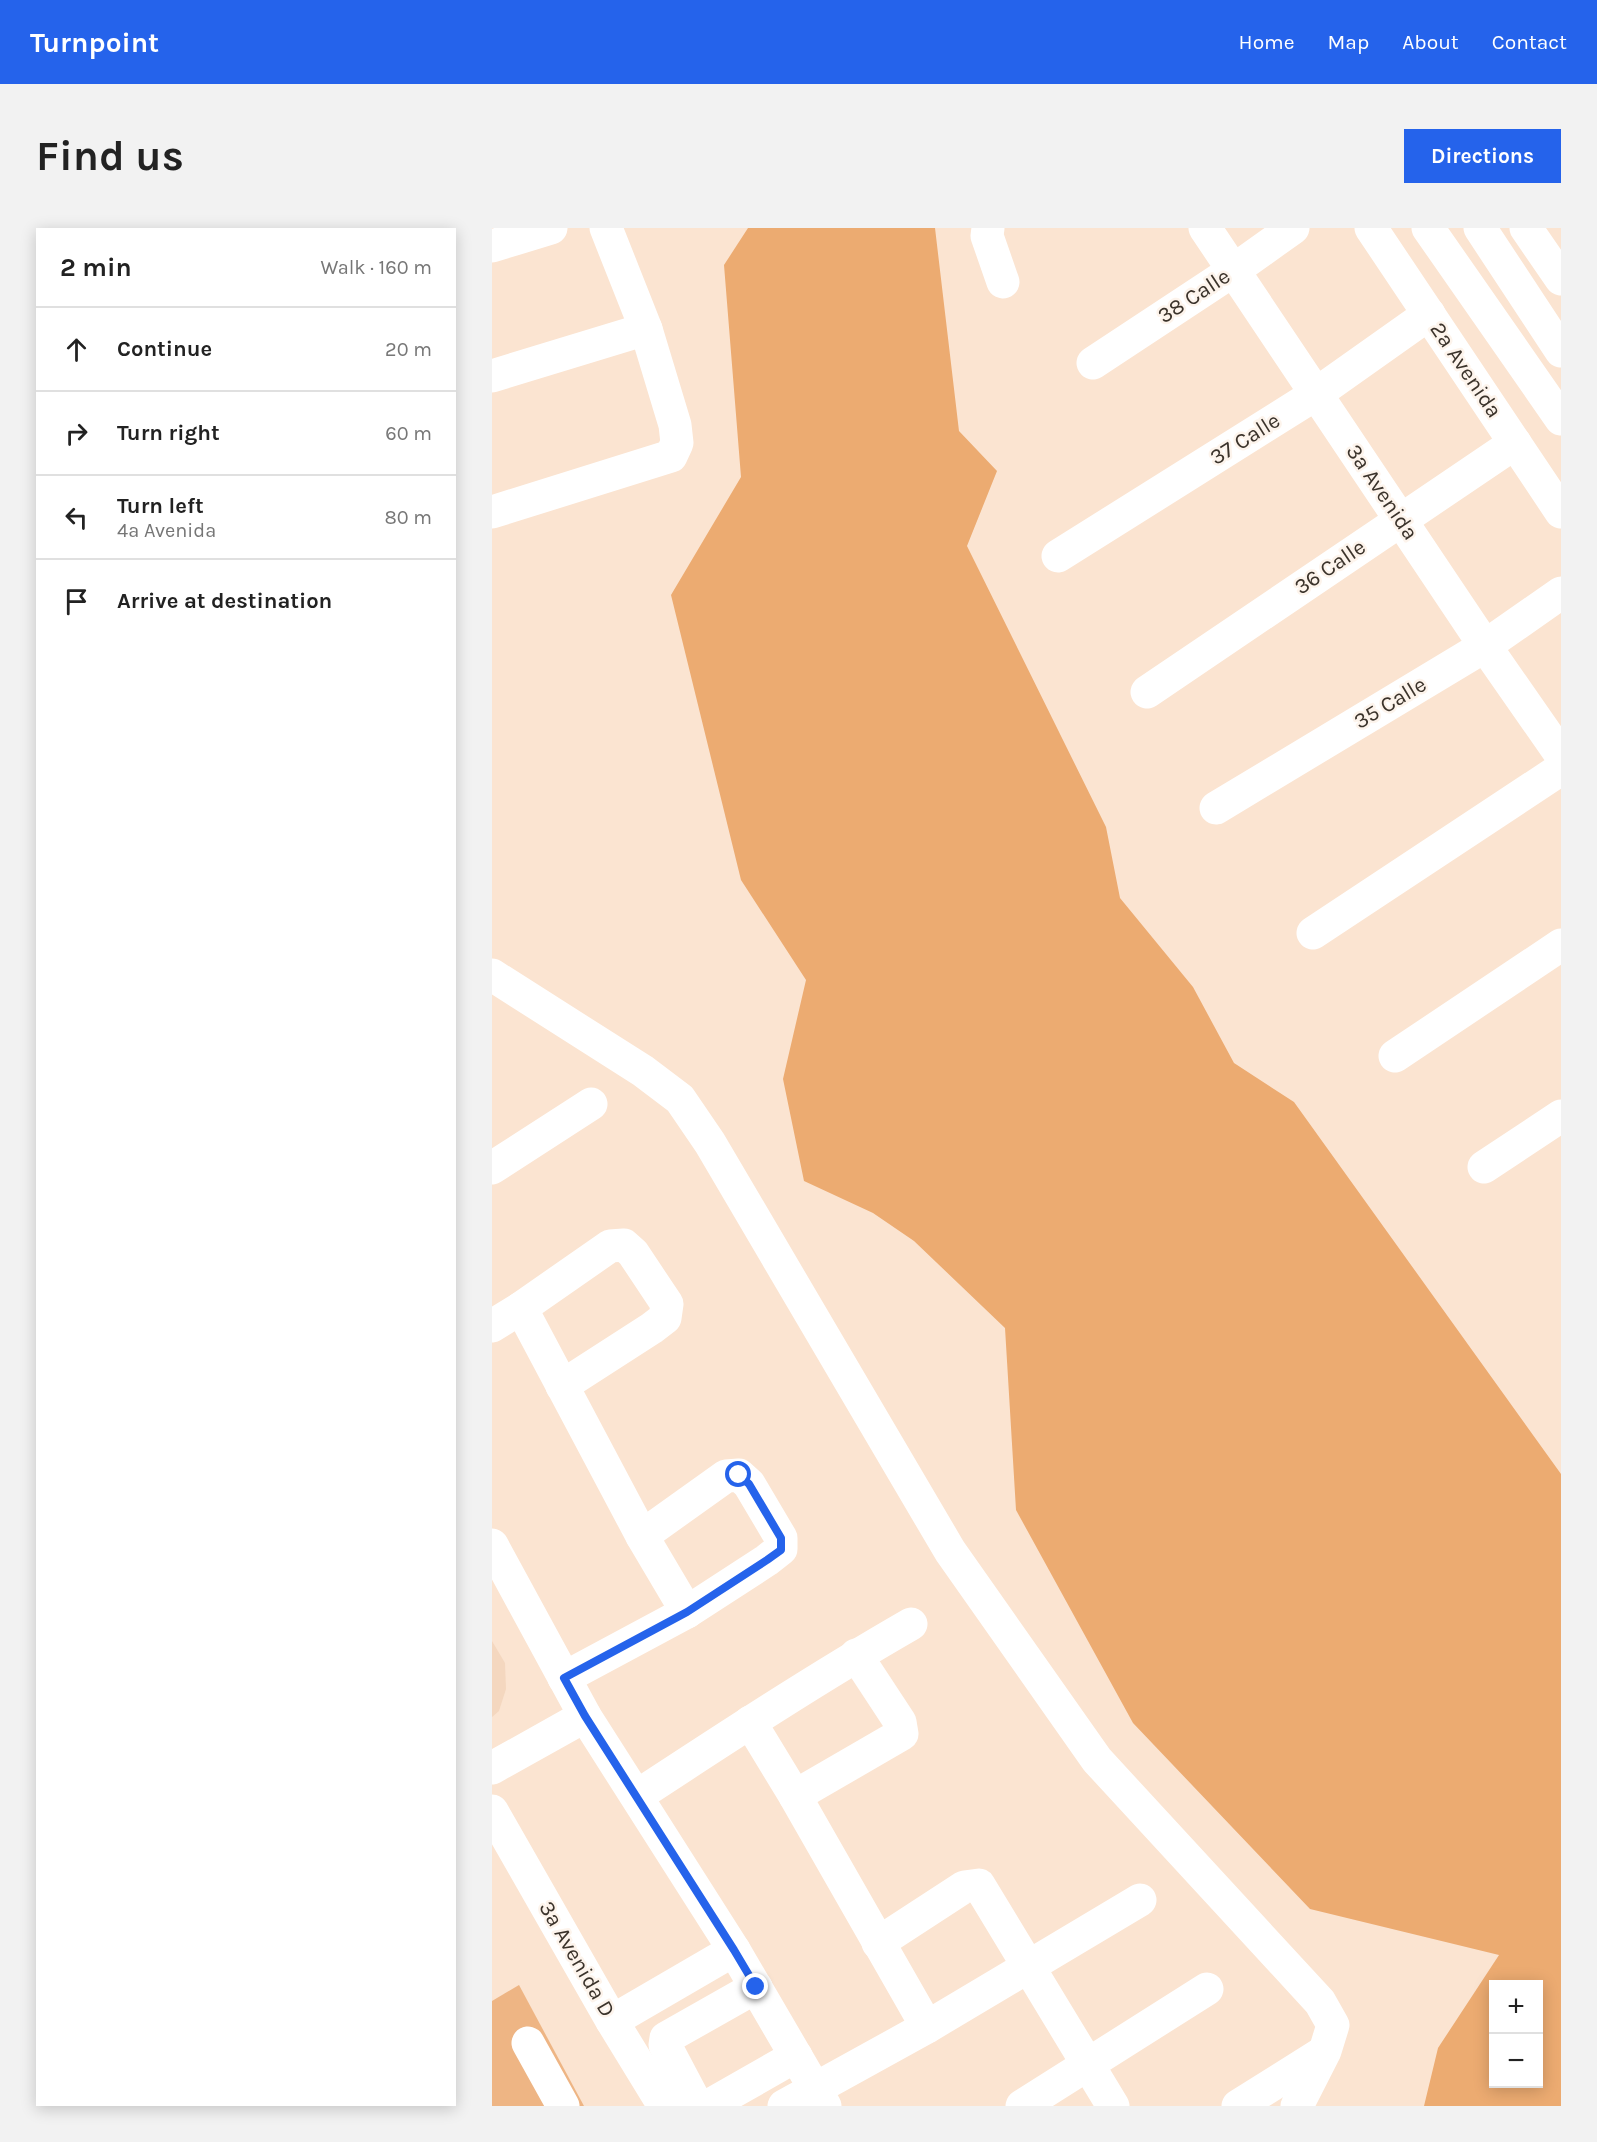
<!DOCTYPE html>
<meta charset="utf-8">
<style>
:root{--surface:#fff;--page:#f2f2f2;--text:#222;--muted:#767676;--line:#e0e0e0;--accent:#2563eb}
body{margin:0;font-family:Karla,sans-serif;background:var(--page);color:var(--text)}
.controls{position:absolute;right:18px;bottom:18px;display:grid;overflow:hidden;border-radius:0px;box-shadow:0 3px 15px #0003}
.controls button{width:54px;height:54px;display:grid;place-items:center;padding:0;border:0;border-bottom:2px solid var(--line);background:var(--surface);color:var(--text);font:30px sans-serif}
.stop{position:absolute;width:18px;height:18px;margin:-14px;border:4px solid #2563eb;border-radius:50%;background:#fff}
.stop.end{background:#2563eb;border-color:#fff;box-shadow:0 2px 6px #0008}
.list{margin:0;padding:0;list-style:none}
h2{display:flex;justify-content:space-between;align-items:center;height:78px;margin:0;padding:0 24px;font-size:26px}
h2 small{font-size:20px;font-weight:400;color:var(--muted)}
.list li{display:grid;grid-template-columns:39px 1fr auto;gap:18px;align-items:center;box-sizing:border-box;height:84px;padding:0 24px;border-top:2px solid var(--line)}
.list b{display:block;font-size:22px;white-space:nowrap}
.list p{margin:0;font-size:20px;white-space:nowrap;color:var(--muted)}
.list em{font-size:20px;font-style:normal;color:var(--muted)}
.icon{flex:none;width:33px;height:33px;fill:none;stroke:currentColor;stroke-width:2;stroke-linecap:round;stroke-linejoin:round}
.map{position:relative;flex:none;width:1069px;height:1878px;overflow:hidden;border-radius:0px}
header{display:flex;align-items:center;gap:36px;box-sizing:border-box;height:84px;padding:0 30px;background:var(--accent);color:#fff}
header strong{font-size:28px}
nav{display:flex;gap:33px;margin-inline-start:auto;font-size:21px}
.intro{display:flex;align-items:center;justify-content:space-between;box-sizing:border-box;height:144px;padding:0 36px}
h1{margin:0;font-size:42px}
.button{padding:15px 27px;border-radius:0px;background:var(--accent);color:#fff;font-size:21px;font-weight:700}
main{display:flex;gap:36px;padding:0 36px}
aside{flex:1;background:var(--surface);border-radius:0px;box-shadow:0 3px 15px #0003}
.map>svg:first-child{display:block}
</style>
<header>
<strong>Turnpoint</strong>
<nav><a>Home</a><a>Map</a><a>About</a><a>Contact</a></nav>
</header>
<div class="intro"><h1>Find us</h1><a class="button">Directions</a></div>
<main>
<aside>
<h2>2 min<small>Walk · 160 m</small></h2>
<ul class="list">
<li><svg class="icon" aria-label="ahead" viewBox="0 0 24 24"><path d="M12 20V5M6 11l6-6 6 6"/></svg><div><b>Continue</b></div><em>20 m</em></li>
<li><svg class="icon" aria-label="right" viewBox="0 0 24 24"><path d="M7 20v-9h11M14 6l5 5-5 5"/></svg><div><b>Turn right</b></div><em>60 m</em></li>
<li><svg class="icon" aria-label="left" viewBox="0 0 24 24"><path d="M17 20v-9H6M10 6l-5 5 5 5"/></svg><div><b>Turn left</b><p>4a Avenida</p></div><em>80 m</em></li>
<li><svg class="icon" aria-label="arrive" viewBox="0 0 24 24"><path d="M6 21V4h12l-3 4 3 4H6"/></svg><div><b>Arrive at destination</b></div></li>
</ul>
</aside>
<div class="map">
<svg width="1069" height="1878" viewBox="0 0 1069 1878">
<rect width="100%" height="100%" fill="#fbe4d1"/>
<path fill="#f4d7bf" d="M 0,1413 L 13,1435 L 14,1461 L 7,1483 L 0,1489 Z"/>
<path fill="#eeb584" d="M 27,1757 L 92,1878 L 0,1878 L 0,1773 Z"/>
<path fill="#ecab71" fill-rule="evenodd" d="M 256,0 L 443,0 L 467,203 L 505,243 L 475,318 L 614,599 L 628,670 L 701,759 L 742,835 L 802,874 L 1069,1246 L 1069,1878 L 932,1878 L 946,1820 L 1007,1727 L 818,1681 L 641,1495 L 524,1282 L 513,1100 L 422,1013 L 381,985 L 312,953 L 291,851 L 314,752 L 249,652 L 179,367 L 249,249 L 232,37 ZM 1002,1756 L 1046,1756 L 1046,1856 L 1002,1856 Z"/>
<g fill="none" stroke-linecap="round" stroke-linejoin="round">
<g stroke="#fff" stroke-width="33">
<path d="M 496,0 L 495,8 L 511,54"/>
<path d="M 713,0 L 993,418 L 1069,527"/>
<path d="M 936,0 L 1069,191"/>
<path d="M 988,0 L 1069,123"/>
<path d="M 1034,0 L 1069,51"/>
<path d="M 0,18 L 59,0"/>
<path d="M 601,135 L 742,42 L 801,0"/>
<path d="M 0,148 L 154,101"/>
<path d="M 0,284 L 179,228 L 185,215 L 183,197 L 154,101 L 114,0"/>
<path d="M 566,328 L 824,166 L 937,86"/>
<path d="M 655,464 L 1023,215"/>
<path d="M 724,580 L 993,418 L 1069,365"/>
<path d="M 821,705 L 1069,541"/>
<path d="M 0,747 L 151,843 L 188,871 L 218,915 L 458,1323 L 605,1532 L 828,1774 L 841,1797 L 833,1823 L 805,1878"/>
<path d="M 903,828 L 1069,717"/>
<path d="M 992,939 L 1069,888"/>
<path d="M 0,940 L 99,876"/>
<path d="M 29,1080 L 150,1308 L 195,1384"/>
<path d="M 0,1098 L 29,1080 L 118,1018 L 132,1017 L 141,1025 L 175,1076 L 173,1090 L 160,1100 L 70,1158"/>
<path d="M 0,1317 L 93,1488 L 242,1722 L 333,1878"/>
<path d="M 72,1450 L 195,1384 L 275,1332 L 289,1321 L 289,1310 L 257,1256 L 247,1247 L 234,1248 L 150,1308"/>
<path d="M 258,1494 L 303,1568 L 435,1799"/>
<path d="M 0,1540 L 93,1488"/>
<path d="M 145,1568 C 235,1509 325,1450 419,1396"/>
<path d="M 303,1568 L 410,1506 L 408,1494 L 364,1427"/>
<path d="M 0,1583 L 120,1793 L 172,1878"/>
<path d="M 386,1715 L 472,1659 L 487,1657 L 621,1878"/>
<path d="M 120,1793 L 242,1722"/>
<path d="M 36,1815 L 71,1878"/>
<path d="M 214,1878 L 207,1877 L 201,1870 L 173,1817 L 174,1810 L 264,1759"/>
<path d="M 216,1878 L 304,1828"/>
<path d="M 292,1878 L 435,1799 L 648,1672"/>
<path d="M 530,1878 L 715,1761"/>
<path d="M 746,1878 L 832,1824"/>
</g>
<path stroke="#fff" stroke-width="33" d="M 879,0 L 1069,284"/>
</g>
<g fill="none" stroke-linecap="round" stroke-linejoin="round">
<path stroke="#2563eb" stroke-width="8" d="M 247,1247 L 257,1256 L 289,1310 L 289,1322 L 275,1332 L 195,1384 L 72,1450 L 93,1488 L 242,1722 L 264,1759"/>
</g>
<g text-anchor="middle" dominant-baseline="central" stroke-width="5" stroke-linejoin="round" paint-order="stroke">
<g font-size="22" fill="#3b332b" stroke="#fdf4ec">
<text transform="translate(702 68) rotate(-33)">38 Calle</text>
<text transform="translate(974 142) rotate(56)">2a Avenida</text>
<text transform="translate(753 211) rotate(-32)">37 Calle</text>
<text transform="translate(890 264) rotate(56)">3a Avenida</text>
<text transform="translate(838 339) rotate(-34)">36 Calle</text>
<text transform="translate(898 475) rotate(-31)">35 Calle</text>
<text transform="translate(85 1731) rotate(60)">3a Avenida D</text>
</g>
</g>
</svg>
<div class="controls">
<button>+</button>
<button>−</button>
</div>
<div class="stop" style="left:247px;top:1247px"></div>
<div class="stop end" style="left:264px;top:1759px"></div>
</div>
</main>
